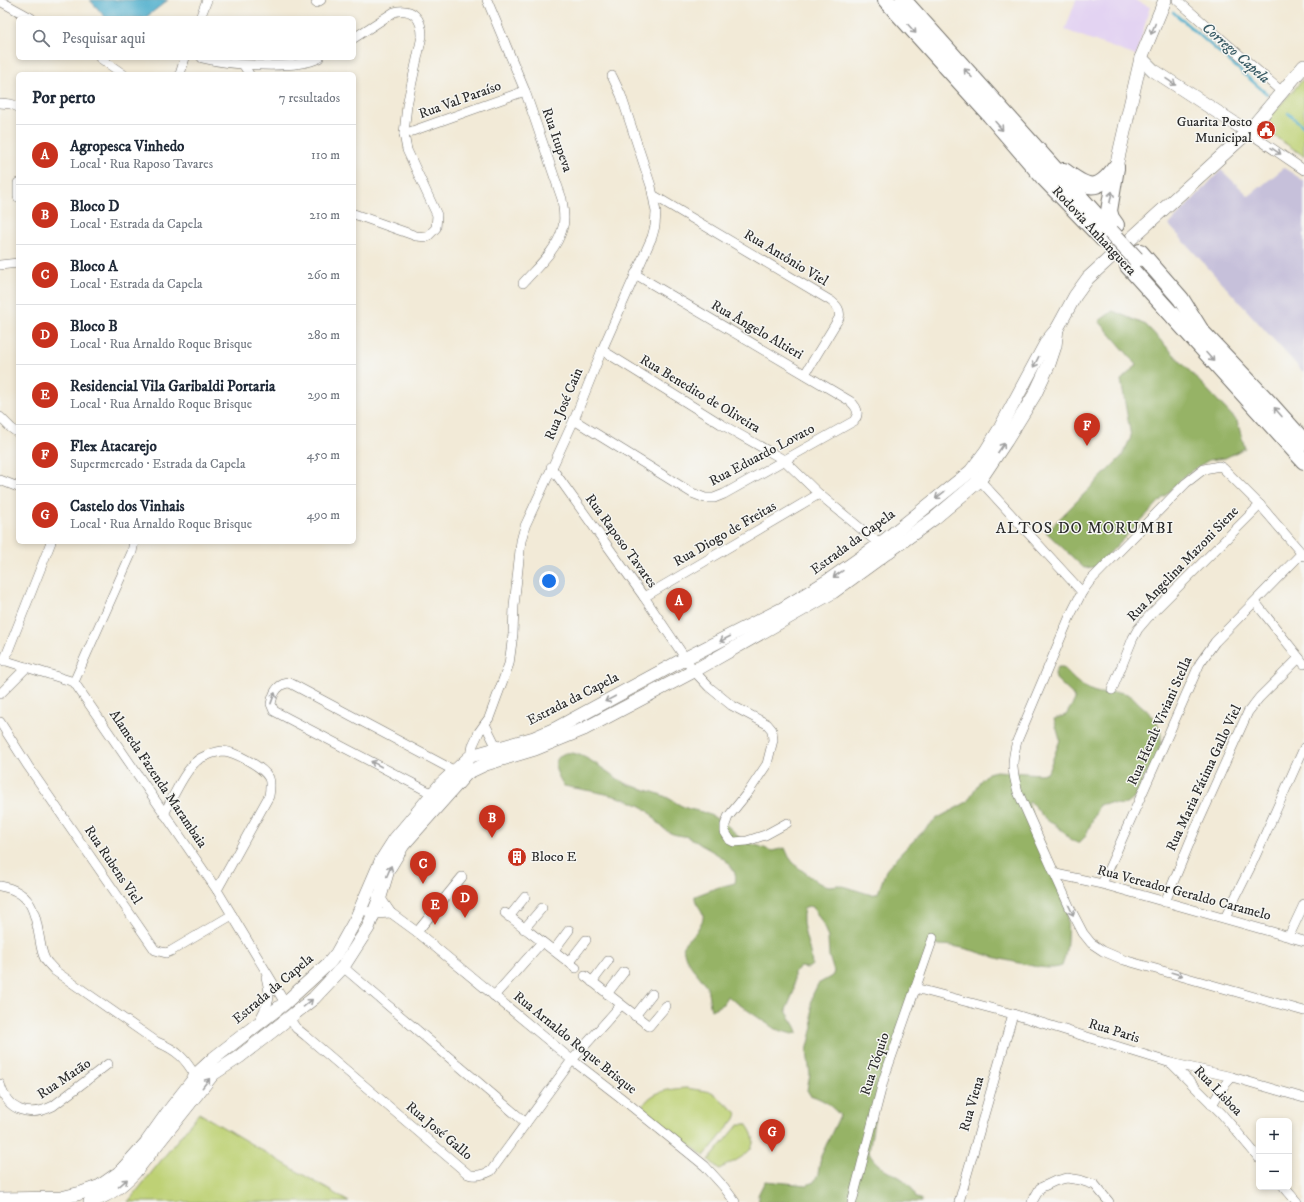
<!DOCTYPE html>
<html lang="pt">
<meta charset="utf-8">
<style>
:root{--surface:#fff;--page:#f2f2f3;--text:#1f2937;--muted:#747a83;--line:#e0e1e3;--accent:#c8321e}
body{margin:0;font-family:"IM FELL DW Pica",serif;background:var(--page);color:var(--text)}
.controls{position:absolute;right:12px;bottom:12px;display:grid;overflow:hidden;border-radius:6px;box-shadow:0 2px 6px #0003}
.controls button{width:36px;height:36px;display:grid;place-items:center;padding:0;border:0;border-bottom:1px solid var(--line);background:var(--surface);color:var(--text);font:20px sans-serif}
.you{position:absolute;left:549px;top:581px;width:14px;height:14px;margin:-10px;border:3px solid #fff;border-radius:50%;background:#1a73e8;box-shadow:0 0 0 6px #1a73e833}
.badge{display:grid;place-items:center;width:26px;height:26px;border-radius:50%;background:var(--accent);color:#fff;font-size:13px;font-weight:700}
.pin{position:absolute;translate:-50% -33px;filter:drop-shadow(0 1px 2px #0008)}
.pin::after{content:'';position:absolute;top:21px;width:14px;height:12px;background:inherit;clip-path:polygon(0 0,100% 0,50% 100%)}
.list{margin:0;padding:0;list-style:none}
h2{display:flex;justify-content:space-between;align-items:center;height:52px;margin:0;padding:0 16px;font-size:17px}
h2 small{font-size:13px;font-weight:400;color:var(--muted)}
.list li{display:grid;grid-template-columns:26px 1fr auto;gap:12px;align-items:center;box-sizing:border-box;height:60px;padding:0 16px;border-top:1px solid var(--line)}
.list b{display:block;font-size:15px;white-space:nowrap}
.list p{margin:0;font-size:13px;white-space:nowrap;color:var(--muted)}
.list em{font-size:13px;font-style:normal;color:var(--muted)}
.icon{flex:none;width:22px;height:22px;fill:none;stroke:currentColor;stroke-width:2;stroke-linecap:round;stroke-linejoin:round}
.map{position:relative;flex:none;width:1304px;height:1202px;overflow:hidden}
.search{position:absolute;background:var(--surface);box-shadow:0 2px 6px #0003;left:16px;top:16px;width:340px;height:44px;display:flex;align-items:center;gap:10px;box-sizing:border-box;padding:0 14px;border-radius:6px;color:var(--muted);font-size:15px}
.panel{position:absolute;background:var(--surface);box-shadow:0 2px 6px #0003;left:16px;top:72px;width:340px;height:472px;border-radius:6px}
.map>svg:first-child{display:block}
</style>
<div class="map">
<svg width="1304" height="1202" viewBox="0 0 1304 1202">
<rect width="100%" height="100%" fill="#f6f6f2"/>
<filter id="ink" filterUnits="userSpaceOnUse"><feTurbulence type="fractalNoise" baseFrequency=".025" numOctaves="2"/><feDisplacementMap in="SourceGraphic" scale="8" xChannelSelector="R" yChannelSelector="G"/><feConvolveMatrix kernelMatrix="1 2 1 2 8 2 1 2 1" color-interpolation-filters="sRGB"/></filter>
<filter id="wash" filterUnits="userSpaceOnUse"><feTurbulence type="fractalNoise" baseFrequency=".012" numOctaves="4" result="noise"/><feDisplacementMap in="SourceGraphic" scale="16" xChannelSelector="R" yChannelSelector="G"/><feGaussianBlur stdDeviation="0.9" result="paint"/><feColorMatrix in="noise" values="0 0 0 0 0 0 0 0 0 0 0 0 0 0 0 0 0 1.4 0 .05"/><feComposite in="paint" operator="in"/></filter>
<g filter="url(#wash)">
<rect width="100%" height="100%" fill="#f2ead7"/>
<path fill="#e3d3f2" d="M 1076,0 L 1134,0 L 1150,7 L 1136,56 L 1065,30 Z"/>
<path fill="#c6c0da" d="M 1284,168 L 1304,181 L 1304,373 L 1169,225 L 1221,170 L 1249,196 Z"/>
<g fill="#bed174" stroke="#747e50">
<path d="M 1304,78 L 1304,156 L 1261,127 Z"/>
<path d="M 686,1088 L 712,1092 L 737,1113 L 735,1119 L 704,1156 L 642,1108 C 650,1091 669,1089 686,1088 Z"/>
<path d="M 199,1113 L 349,1202 L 128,1202 Z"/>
<path d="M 739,1124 L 746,1124 C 767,1150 738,1159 719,1169 L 709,1160 Z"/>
</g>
<g fill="#96b366" stroke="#606f48">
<path d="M 1113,311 L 1146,325 L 1237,421 L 1245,448 L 1225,458 L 1209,460 L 1186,474 L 1096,567 L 1084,568 L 1046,532 L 1122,456 L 1131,437 L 1121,380 L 1137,365 L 1099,321 Z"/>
<path d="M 1058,667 L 1063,667 C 1072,679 1084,690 1100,693 C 1109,694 1118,690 1127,694 C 1133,696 1137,702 1142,706 C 1161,723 1166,734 1156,759 C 1153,766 1147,773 1143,780 C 1139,788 1137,800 1126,804 C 1118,806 1109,801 1099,805 L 1085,837 L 1080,842 C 1069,844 1066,832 1058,827 C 1055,824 1050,823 1047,820 C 1040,815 1037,807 1030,802 L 1028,803 L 1067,911 C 1068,927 1068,951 1062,966 C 1052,970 1039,967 1028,965 C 1019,963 1010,961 1001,959 C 982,954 952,942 934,946 L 878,1095 L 869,1153 C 881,1176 908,1171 916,1198 L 921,1199 L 922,1202 L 759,1202 L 758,1195 L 765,1181 L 807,1185 L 814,1182 L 818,1174 L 821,1156 L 840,1115 C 827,1103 827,1101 810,1095 L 807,1090 L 810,1075 L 807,1051 L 813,1027 L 811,1004 L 813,994 L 818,984 L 832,976 L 834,972 L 829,956 L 828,938 L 823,924 L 813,907 L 808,906 L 804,908 C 799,927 811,946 812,965 L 808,968 L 800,967 L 794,972 L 794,991 L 786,1010 C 789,1018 797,1025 798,1033 L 792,1034 L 775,1029 L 727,996 L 723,1004 L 711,1010 C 709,1003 709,994 707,988 C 701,975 687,966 684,952 C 681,941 690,939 696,932 C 698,929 702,922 703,919 C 705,910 694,905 695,896 L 719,887 L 735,883 C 740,865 714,852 701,845 C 697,842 693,839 688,837 C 681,835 674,836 667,831 C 657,825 652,811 641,806 C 619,794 588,791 564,786 C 559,777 552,768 558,758 C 572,739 611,777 625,783 C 639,789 655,791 668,798 C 674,801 679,805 684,807 C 690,810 696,810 702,812 C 720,818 732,828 743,842 L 756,845 L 772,851 L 785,848 L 789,857 L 795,865 L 819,883 L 829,886 L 839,885 L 872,895 L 878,893 L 886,870 L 903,851 L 936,819 L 967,802 L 980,781 L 988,773 L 996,771 L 1041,774 L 1048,772 L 1060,740 L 1054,719 L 1066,715 L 1075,700 L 1072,694 L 1056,679 L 1055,673 Z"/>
</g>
<path fill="#4daecc" stroke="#3c6c7c" d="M 90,0 L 168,0 L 145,18 L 106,18 Z"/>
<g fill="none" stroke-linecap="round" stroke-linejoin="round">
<g stroke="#4daecc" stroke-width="2.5">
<path d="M 1173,12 L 1267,94"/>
<path d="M 1288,113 L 1304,127"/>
</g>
</g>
</g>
<g filter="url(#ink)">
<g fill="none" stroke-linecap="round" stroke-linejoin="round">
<defs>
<g id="minor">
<path d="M 487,0 L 525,91 L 562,199 C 563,209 566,220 562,230 C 556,251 537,267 523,283"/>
<path d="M 1177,0 L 1282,92"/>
<path d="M 0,1 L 31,18"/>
<path d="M 316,3 L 321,0"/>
<path d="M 200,18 L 207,0"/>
<path d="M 354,38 L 394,12 C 413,7 422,19 422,36 L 407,105 L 404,134 L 407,150 L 437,215 L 436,228 L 427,237 L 416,236 L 354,214"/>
<path d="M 100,58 L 123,74"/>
<path d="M 202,58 C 229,65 295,70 319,58"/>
<path d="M 243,64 L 249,74"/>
<path d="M 180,74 L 185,58"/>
<path d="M 0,103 L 11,104 L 18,107"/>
<path d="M 1248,132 L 1304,170"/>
<path d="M 404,134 L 525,91"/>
<path d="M 18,183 L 18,197"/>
<path d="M 653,195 L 831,301 C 837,306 841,310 839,318 L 805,374"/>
<path d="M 0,265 L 18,263"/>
<path d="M 602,350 L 721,424 L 784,460 L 819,494 L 883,547"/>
<path d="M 0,417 L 11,428 L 18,433"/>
<path d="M 574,420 L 692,493 L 705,498 L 714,498 L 724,494 L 854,421 C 860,413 857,407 850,401 L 635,274"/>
<path d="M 551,467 L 644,597 L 694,671 L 709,687 L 731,705 L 767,724 L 772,730 L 773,740 L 767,764 L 749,791 L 728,817 L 725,825 L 725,832 L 730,840 L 734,842 L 747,841 L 765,835 L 787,823"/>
<path d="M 976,476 L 1082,592"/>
<path d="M 0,480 L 18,487"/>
<path d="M 1304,556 L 1260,505 L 1223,468 L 1219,466 L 1204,469 L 1186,483 L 1090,581 L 1082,592 L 1070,616 L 1017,741 C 1011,764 1012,770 1018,792 L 1070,908 L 1083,933 L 1091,943 L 1103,951 L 1124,960 L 1304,1011"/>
<path d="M 644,597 L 819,494"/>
<path d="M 1255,602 L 1304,664"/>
<path d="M 0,659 L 74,682 L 217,890 L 285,1003"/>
<path d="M 4,661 L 51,542"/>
<path d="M 74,682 L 132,552 L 134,542"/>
<path d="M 1112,690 L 1133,638 L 1138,629 L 1150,615 L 1260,505"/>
<path d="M 0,694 L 27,667"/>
<path d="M 0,722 L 28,766 L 155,950 L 166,953 L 171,951 L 232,915"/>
<path d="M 485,724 L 497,748 L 496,754"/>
<path d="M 471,756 L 473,745 L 479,732 L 489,718 L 509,664 L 513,634 L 514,606 L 521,541 L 525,526 L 574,420 L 602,350 L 652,237 L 655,226 L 656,212 L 651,186 L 621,95 L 612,76"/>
<path d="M 433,794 L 274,711 L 271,704 C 273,693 278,683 290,683 L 455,771"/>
<path d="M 164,814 C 172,799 187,765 201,758 C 207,755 215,752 222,751 C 234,751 263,767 269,778 C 271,783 270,790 269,796 L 217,890"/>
<path d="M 1056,874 L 1102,884 L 1304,941"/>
<path d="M 1102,884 L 1200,663 L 1215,642 L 1302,553"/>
<path d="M 0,886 C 33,892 35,913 40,941 C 41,947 42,953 45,959 C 47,963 52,967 55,971 L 157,1042 C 177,1050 185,1058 196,1077"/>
<path d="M 377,896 L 380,897 L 391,913 L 417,932 L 572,1060 L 620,1097 L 705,1166 L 724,1187 L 735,1202"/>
<path d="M 1165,902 L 1194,832 L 1248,712 L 1259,698 L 1299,658"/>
<path d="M 361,909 L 374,914 L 391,913"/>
<path d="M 505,913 L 576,968"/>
<path d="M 509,917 L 525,897"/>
<path d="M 1225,918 L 1250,868 L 1304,748"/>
<path d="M 524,929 L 542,908"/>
<path d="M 417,932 L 462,877"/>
<path d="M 1289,936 L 1304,904"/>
<path d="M 554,950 L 569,930"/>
<path d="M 569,962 L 586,940"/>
<path d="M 343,967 L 526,1123"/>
<path d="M 585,976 L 649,1026 L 666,1006"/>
<path d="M 592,982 L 608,961"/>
<path d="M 915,988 L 1013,1014 L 1171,1063 L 1232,1077 L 1304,1098"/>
<path d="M 607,994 L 624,972"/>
<path d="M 494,996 L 542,942"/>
<path d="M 635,1016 L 652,994"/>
<path d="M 289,1018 L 296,1028 L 306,1036 L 468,1174 C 476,1177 483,1175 491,1171 L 572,1060 L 621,1005"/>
<path d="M 259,1021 C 269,1001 272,1000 266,977"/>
<path d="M 1171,1063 L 1221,1113 L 1259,1158"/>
<path d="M 0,1084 C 7,1111 29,1118 53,1106 L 108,1064"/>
<path d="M 1212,1105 L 1222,1088 L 1232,1077"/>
<path d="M 1284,1187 L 1297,1202"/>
<path d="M 852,1202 L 884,1078 L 933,938"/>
<path d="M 959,1202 L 1013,1014"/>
<path d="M 1032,1202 L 1040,1188 L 1055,1181 L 1067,1178 L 1080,1180 L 1095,1185 L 1109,1202"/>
</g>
<g id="secondary">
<path d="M 1141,58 L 1153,70 L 1248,132"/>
<path d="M 1116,167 L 1141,58 L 1165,0"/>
<path d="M 0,1199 L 61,1198 L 81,1193 L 100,1186 L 120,1172 L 146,1143 L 168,1112 L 200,1071 L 214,1058 L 285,1003 L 329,963 L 337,953 L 356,919 L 381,861 L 395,839 L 441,784 L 471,756 L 534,738 L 555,729 L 686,658 L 782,609 L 829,580 L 880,544 L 971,471 L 986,451 L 999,430 L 1047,341 L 1057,329 L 1075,296 L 1088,278 L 1248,132 L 1304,66"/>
<path d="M 90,1202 C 109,1195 121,1187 135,1172 L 213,1074 L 239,1057 L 289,1018 L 314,998 L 343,967 L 368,928 L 380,897 L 388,870 L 403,845 L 467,773 L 486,764 L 535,749 L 584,729 L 694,671 L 833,592 L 936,517 L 980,480 L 1006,441 L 1035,394 L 1049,364 L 1055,346 L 1057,329"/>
</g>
<g id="motorway">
<path d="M 886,0 L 990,115 L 1044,178 L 1103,239"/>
<path d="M 903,0 L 1111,232"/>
<path d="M 1116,168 L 1109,211 L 1111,218 L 1116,225"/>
<path d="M 1064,171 C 1088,189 1097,193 1116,167"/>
<path d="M 1140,252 L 1181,299 L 1201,331"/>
<path d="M 1128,266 L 1304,461"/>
<path d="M 1197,327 L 1271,405 L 1304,442"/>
</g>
</defs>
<use href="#minor" stroke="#716e67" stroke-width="10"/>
<use href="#secondary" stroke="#716e67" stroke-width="14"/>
<use href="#motorway" stroke="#716e67" stroke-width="18"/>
<use href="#minor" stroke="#fff" stroke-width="9"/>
<use href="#secondary" stroke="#fff" stroke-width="13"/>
<use href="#motorway" stroke="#fff" stroke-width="16"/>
<defs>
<path id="motorway-bridge" d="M 1111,232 L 1136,259"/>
</defs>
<use href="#motorway-bridge" stroke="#716e67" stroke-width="18" stroke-linecap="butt"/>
<use href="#motorway-bridge" stroke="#fff" stroke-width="16"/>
</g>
<defs><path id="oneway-shaft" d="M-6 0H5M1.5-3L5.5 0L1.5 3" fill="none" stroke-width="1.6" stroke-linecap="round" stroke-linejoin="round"/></defs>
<g stroke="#a0a0a0">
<use href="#oneway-shaft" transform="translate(912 29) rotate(48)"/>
<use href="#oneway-shaft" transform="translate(1153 29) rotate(112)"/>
<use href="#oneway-shaft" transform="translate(968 73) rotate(-132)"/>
<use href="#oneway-shaft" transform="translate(1171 82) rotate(34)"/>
<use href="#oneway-shaft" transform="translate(999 126) rotate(49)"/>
<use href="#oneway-shaft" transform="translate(1276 151) rotate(34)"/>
<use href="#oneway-shaft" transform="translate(1111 197) rotate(-79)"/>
<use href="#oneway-shaft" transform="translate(1210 357) rotate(48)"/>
<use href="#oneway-shaft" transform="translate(1036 362) rotate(117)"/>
<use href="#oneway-shaft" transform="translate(1278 412) rotate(-131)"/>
<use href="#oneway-shaft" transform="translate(1001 448) rotate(-56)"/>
<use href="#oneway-shaft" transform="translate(940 495) rotate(142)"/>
<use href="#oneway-shaft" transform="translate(838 574) rotate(145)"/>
<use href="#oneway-shaft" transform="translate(725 639) rotate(153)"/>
<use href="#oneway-shaft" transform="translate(273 698) rotate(-70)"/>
<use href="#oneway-shaft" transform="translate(610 699) rotate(152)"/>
<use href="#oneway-shaft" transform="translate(376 764) rotate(-152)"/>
<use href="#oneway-shaft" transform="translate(389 871) rotate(-67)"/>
<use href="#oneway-shaft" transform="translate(1071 910) rotate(64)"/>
<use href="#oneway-shaft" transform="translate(1177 974) rotate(16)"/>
<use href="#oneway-shaft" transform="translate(308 1003) rotate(-40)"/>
<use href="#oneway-shaft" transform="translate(206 1083) rotate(-52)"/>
<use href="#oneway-shaft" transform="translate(123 1183) rotate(-41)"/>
</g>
</g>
<defs>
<symbol id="civic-disc" viewBox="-11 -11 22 22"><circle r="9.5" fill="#c8321e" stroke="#f6f6f2"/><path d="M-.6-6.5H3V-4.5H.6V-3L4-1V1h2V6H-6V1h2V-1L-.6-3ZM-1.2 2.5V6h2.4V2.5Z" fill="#fff"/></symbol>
<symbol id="building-disc" viewBox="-11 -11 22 22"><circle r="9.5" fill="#c8321e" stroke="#f6f6f2"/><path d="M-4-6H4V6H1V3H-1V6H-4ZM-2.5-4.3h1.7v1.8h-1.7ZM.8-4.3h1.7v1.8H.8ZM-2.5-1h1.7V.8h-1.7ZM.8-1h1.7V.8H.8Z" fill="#fff"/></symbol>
</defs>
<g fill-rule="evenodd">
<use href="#civic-disc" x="1255" y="119" width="22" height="22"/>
<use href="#building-disc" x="506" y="846" width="22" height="22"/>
</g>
<g text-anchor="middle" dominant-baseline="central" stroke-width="3" stroke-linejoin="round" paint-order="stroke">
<g font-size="14" fill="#2b2b2b" stroke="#f6f6f2">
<text transform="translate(460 100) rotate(-20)">Rua Val Paraíso</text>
<text transform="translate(557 140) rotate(71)">Rua Itupeva</text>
<text transform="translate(1094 231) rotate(47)">Rodovia Anhanguera</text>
<text transform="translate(786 258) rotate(31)">Rua Antônio Viel</text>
<text transform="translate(757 330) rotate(30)">Rua Ângelo Altieri</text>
<text transform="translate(700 394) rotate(31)">Rua Benedito de Oliveira</text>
<text transform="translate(564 404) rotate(-67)">Rua José Cain</text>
<text transform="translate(762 455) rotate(-28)">Rua Eduardo Lovato</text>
<text transform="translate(725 534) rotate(-30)">Rua Diogo de Freitas</text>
<text transform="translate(621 541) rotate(54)">Rua Raposo Tavares</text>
<text transform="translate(853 542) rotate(-36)">Estrada da Capela</text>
<text transform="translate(1183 564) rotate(-46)">Rua Angelina Mazoni Siene</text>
<text transform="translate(573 699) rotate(-27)">Estrada da Capela</text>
<text transform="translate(1160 721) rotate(-66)">Rua Heralt Viviani Stella</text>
<text transform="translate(1204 778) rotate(-65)">Rua Maria Fátima Gallo Viel</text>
<text transform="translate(158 779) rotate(56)">Alameda Fazenda Marambaia</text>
<text transform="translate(113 865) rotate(56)">Rua Rubens Viel</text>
<text transform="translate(1184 893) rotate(15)">Rua Vereador Geraldo Caramelo</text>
<text transform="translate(273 989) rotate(-40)">Estrada da Capela</text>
<text transform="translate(1114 1031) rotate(17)">Rua Paris</text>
<text transform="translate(575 1043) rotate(39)">Rua Arnaldo Roque Brisque</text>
<text transform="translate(875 1064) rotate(-72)">Rua Tóquio</text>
<text transform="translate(64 1079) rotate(-34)">Rua Matão</text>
<text transform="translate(1218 1091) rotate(46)">Rua Lisboa</text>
<text transform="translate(972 1104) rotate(-74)">Rua Viena</text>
<text transform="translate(439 1131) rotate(40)">Rua José Gallo</text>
</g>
<g font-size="14" fill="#2b2b2b" stroke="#f6f6f2" text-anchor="end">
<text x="1252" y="122">Guarita Posto<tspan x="1252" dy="16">Municipal</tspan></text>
<text x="531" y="857" text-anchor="start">Bloco E</text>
</g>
<g font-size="15" font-style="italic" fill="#375963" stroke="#f6f6f2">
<text transform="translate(1236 53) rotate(41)">Corrego Capela</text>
</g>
<g font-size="16" letter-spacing="1" fill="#2b2b2b" stroke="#f6f6f2">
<text x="1085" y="528">ALTOS DO MORUMBI</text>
</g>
</g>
</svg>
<div class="controls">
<button>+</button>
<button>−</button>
</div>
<div class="you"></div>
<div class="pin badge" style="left:679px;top:621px">A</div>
<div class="pin badge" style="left:492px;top:838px">B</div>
<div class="pin badge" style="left:423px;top:884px">C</div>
<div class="pin badge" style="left:465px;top:918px">D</div>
<div class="pin badge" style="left:435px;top:925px">E</div>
<div class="pin badge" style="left:1087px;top:446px">F</div>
<div class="pin badge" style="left:772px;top:1152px">G</div>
<div class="search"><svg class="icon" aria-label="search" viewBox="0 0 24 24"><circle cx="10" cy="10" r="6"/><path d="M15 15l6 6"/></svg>Pesquisar aqui</div>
<section class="panel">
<h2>Por perto<small>7 resultados</small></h2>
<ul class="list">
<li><span class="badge">A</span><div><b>Agropesca Vinhedo</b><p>Local · Rua Raposo Tavares</p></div><em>110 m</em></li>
<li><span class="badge">B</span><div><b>Bloco D</b><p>Local · Estrada da Capela</p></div><em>210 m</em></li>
<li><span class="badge">C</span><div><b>Bloco A</b><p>Local · Estrada da Capela</p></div><em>260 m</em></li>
<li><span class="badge">D</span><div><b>Bloco B</b><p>Local · Rua Arnaldo Roque Brisque</p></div><em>280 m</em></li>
<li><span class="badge">E</span><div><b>Residencial Vila Garibaldi Portaria</b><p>Local · Rua Arnaldo Roque Brisque</p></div><em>290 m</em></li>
<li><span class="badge">F</span><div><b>Flex Atacarejo</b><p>Supermercado · Estrada da Capela</p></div><em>450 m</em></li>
<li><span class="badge">G</span><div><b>Castelo dos Vinhais</b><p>Local · Rua Arnaldo Roque Brisque</p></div><em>490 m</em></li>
</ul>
</section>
</div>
